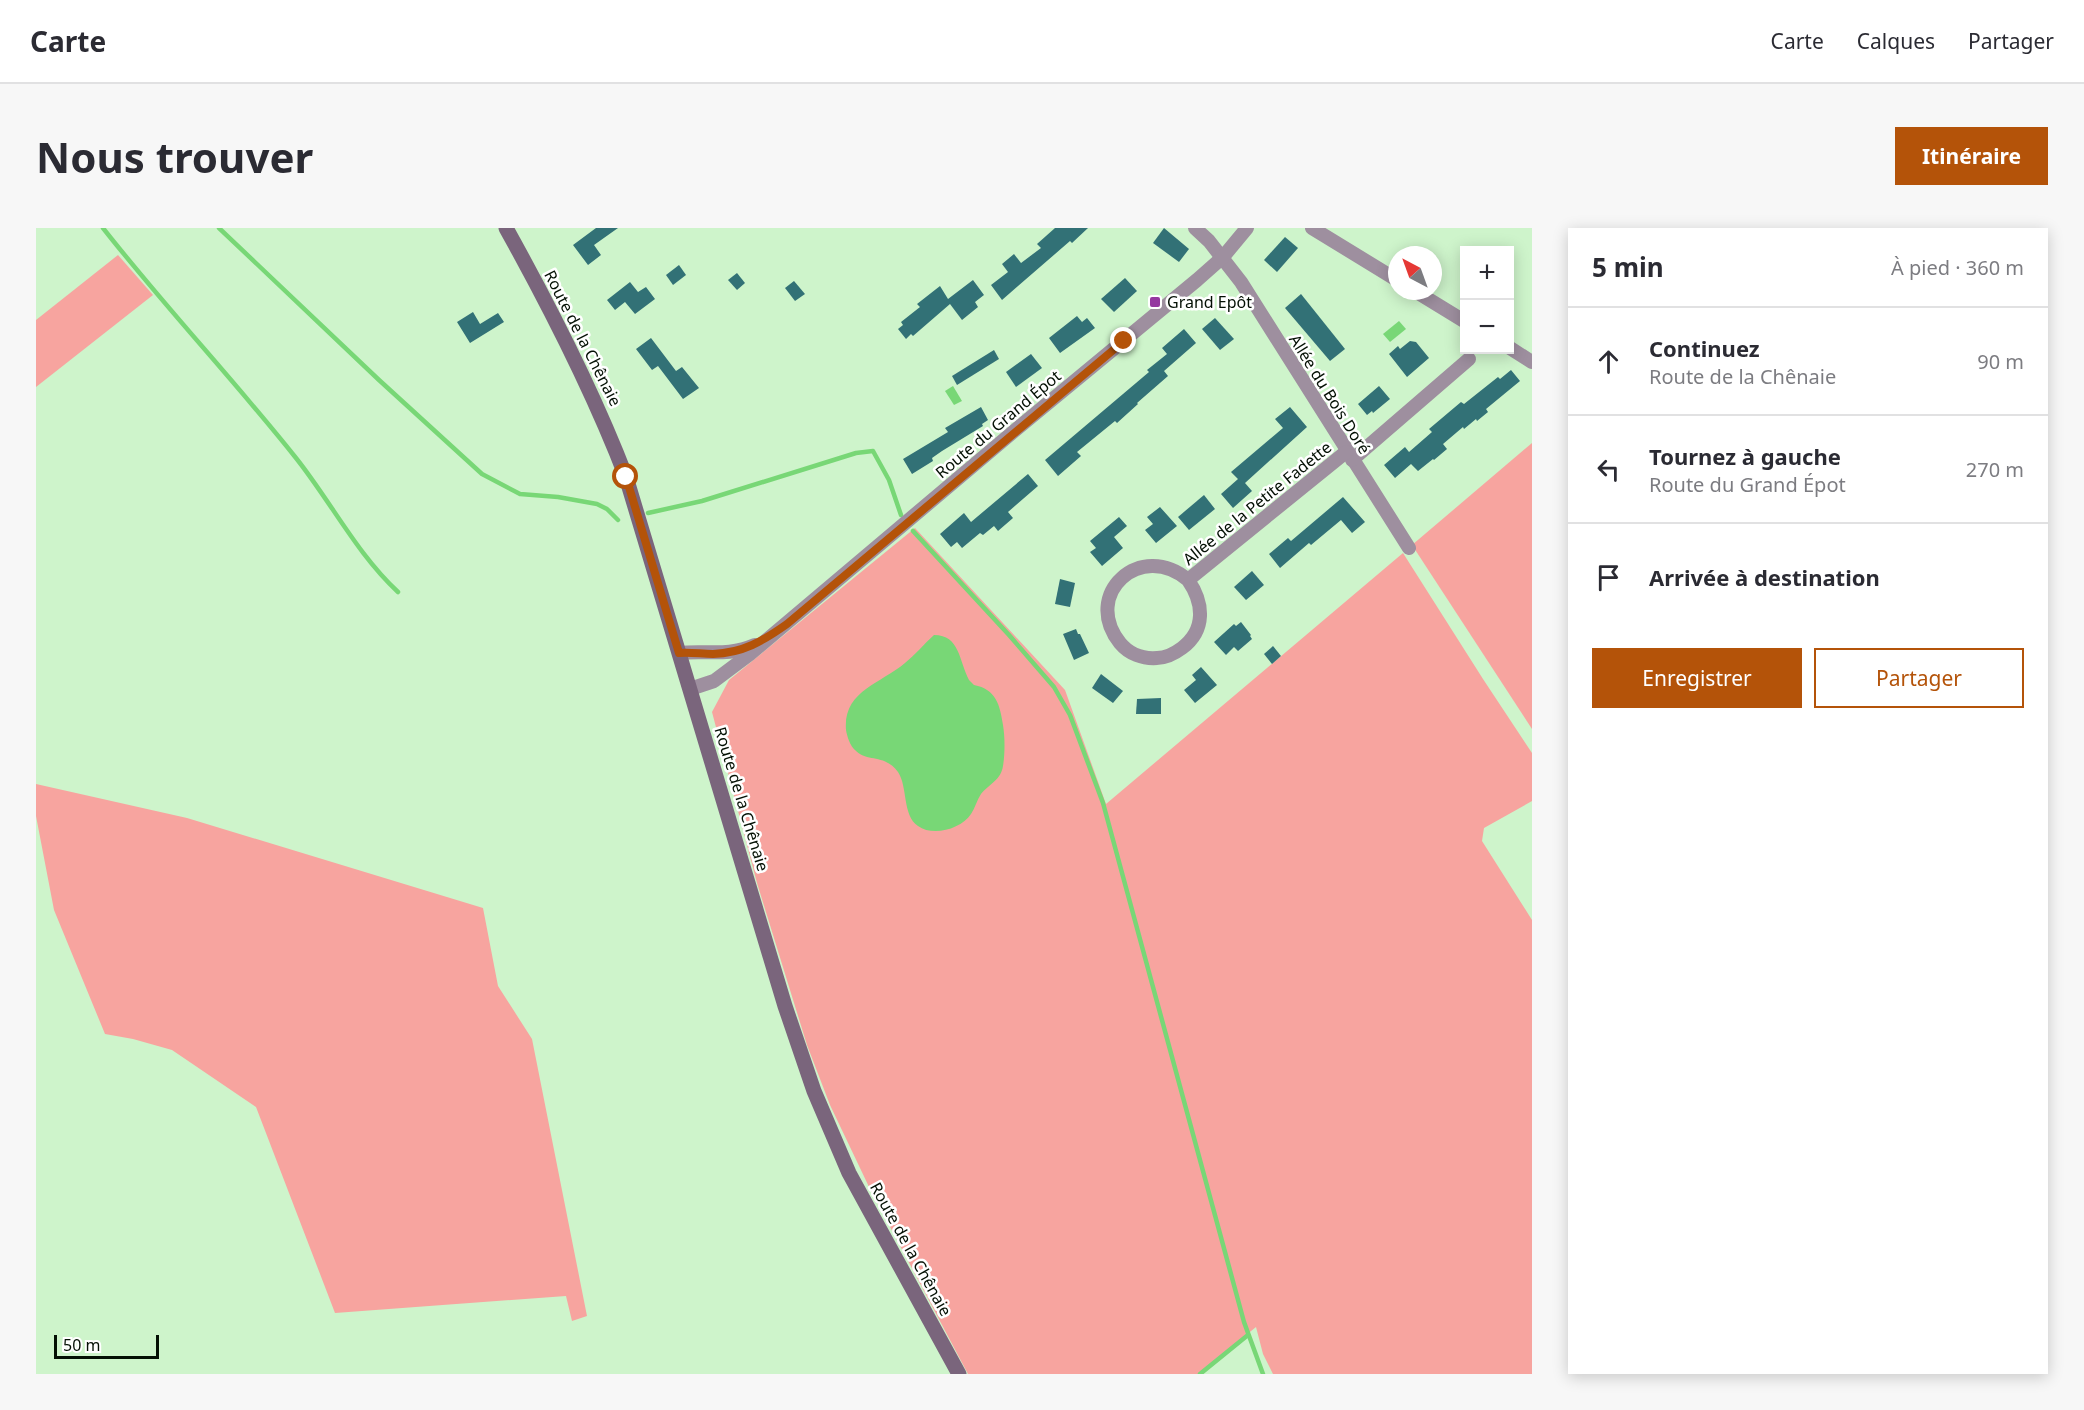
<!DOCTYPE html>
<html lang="fr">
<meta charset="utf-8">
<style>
:root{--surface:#fff;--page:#f7f7f7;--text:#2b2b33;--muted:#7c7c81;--line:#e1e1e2;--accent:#b45309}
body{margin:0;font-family:"Noto Sans",sans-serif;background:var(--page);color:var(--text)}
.controls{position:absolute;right:18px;top:18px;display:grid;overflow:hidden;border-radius:0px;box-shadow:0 3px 15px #0003}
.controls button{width:54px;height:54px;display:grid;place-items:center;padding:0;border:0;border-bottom:2px solid var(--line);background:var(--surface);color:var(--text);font:30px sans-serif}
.compass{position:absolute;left:1352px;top:18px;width:54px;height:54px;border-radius:50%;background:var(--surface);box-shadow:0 3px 15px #0003;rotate:319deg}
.scale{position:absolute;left:18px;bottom:15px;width:105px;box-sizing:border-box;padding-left:6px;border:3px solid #041004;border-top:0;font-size:16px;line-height:21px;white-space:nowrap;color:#041004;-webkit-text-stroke:4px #fff;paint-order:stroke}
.stop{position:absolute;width:18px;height:18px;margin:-14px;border:4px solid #b45309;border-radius:50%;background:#fff}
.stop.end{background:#b45309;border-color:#fff;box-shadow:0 2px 6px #0008}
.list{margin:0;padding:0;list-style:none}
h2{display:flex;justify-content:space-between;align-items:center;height:78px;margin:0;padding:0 24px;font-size:26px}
h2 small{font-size:20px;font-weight:400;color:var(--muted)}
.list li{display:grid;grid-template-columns:39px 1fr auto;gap:18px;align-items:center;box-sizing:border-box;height:108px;padding:0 24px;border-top:2px solid var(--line)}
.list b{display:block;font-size:22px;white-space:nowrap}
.list p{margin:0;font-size:20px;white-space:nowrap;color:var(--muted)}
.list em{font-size:20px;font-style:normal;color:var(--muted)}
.actions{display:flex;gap:12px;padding:18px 24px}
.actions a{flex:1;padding:14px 0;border:2px solid var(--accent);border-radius:0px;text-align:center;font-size:21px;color:var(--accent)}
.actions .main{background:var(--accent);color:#fff}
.icon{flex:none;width:33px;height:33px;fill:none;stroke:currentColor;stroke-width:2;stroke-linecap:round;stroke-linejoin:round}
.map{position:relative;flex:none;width:1496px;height:1146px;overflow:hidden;border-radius:0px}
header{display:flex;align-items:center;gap:36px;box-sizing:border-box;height:84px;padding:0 30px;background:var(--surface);border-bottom:2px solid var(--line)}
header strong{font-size:28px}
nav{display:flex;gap:33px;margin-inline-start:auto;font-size:21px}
.intro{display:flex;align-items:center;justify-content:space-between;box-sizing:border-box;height:144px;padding:0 36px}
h1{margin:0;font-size:42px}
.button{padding:15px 27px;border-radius:0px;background:var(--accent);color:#fff;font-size:21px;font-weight:700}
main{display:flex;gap:36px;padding:0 36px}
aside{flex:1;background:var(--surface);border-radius:0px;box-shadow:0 3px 15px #0003}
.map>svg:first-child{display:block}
</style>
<header>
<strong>Carte</strong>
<nav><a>Carte</a><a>Calques</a><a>Partager</a></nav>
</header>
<div class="intro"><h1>Nous trouver</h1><a class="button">Itinéraire</a></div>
<main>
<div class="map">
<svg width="1496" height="1146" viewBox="0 0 1496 1146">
<rect width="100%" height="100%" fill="#cef4cb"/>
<g fill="#f7a49f">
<path d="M 82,27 L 117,67 L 0,159 L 0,92 Z"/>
<path d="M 1496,215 L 1496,501 L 1376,317 Z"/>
<path d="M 879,300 L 1029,462 L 1070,576 L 1367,325 L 1447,451 L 1496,525 L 1496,573 L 1448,600 L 1446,613 L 1496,692 L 1496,1146 L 1237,1146 L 1227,1126 L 1220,1099 L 1162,1146 L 932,1146 L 834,961 L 794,877 L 771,817 L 721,655 L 676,484 L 693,452 Z"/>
<path d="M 0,556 L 151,590 L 447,680 L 462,758 L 496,811 L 551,1088 L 536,1093 L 530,1068 L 299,1085 L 220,879 L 136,822 L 97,811 L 69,806 L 18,682 L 0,588 Z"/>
</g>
<g fill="#78d776">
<path d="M 1363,93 L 1370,101 L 1354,114 L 1347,106 Z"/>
<path d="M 917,158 L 926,173 L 918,177 L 909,163 Z"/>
<path d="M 898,407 C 924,407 923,433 933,452 L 938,457 C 960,461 964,477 967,497 C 969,509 969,526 967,538 C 965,552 953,556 945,566 C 941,572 939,580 935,586 C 925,601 897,609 882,598 C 866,587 872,559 862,544 C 848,525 831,535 819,522 C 814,518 811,508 810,502 C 807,463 844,456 869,435 C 879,427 888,416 898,407 Z"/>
</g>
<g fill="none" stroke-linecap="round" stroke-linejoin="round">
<g stroke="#78d776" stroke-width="4.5">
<path d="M 67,0 C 129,79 198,152 260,230 C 295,274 321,326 362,364"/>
<path d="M 183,0 L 343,152 L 446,246 L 484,266 L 522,269 L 561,276 L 571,281 L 582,292"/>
<path d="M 612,285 L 666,273 L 820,225 L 837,223 L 853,252 L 865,287"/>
<path d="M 877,303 L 973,407 L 1018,459 L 1034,487 L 1067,575 L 1208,1094 L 1227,1146"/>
<path d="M 1164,1146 L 1212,1107"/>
</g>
</g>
<g fill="#327176">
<path d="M 560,0 L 582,0 L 558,17 L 565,27 L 552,37 L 537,17 Z"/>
<path d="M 1019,0 L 1052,0 L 1036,15 L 1034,13 L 966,72 L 955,57 L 972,44 L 966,36 L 978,26 L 985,35 L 1005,20 L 1001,16 Z"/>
<path d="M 1128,0 L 1153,21 L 1143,34 L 1117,15 Z"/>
<path d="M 1249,9 L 1262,20 L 1241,44 L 1228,32 Z"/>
<path d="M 643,37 L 650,47 L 637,57 L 630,47 Z"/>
<path d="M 701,45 L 709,55 L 701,62 L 692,52 Z"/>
<path d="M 1089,50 L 1101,63 L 1078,84 L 1065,71 Z"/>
<path d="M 937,52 L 948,67 L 939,74 L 942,79 L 926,92 L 914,76 L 877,108 L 875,106 L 870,111 L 862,101 L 867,97 L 865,94 L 884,79 L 881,76 L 904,58 L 912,71 Z"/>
<path d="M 758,53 L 769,66 L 759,73 L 749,60 Z"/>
<path d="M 594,54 L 602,64 L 610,59 L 619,71 L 599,86 L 589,74 L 579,82 L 571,72 Z"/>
<path d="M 1265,66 L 1309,121 L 1294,133 L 1249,80 Z"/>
<path d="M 437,84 L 444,96 L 462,85 L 468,94 L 434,115 L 421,94 Z"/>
<path d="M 1041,88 L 1046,94 L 1051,90 L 1059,100 L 1024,125 L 1013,110 Z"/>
<path d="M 1179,90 L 1198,111 L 1184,122 L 1166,101 Z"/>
<path d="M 1148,101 L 1160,115 L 1128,143 L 1132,148 L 1101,175 L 1102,176 L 1081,195 L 1079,193 L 1041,224 L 1045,228 L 1022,248 L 1009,232 L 1113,144 L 1111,142 L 1131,126 L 1126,120 Z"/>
<path d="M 615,110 L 640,143 L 646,139 L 663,160 L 647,171 L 622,138 L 616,142 L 600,121 Z"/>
<path d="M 1374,113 L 1380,114 L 1393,130 L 1371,149 L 1353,126 L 1362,118 L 1364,121 Z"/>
<path d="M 958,122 L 963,131 L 921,157 L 916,148 Z"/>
<path d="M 995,126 L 1006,140 L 980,159 L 970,144 Z"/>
<path d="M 1475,142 L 1484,153 L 1450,181 L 1452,184 L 1441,193 L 1440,191 L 1428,201 L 1427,199 L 1407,216 L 1411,221 L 1398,232 L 1397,231 L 1382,243 L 1375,236 L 1359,250 L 1348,237 L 1369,219 L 1373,224 L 1396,204 L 1393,201 L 1425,174 L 1428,176 L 1462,149 L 1464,151 Z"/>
<path d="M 1343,158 L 1354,171 L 1337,185 L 1336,183 L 1331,187 L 1322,176 Z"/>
<path d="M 945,179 L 952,192 L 946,196 L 947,198 L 906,223 L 896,230 L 897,233 L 876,246 L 867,231 L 912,204 L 909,200 Z"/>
<path d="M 1254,179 L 1271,199 L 1209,255 L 1216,263 L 1197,280 L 1185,266 L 1202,251 L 1195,244 L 1247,200 L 1239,191 Z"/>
<path d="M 992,246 L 1002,258 L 972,284 L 977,290 L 962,303 L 958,298 L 947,307 L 944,305 L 926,320 L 921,314 L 915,319 L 904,306 L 928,285 L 935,294 Z"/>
<path d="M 1168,267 L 1179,281 L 1153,302 L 1142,289 Z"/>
<path d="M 1307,269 L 1329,294 L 1316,305 L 1305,292 L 1275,317 L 1273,315 L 1244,340 L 1233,326 L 1252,310 L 1255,313 Z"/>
<path d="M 1124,279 L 1141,298 L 1120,315 L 1109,302 L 1117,296 L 1111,289 Z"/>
<path d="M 1083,289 L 1091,298 L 1078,309 L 1087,320 L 1066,338 L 1054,324 L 1060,320 L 1054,313 Z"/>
<path d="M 1216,343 L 1228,357 L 1210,372 L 1198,359 Z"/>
<path d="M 1024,351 L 1039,355 L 1034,379 L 1019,376 Z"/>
<path d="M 1205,394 L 1215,407 L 1214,408 L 1216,411 L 1202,423 L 1198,419 L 1190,427 L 1178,414 L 1198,396 L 1200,398 Z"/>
<path d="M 1040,401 L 1042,406 L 1044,406 L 1053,425 L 1038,432 L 1027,406 Z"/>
<path d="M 1237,418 L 1245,428 L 1236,436 L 1228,426 Z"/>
<path d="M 1165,439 L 1181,457 L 1159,475 L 1148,462 L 1160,452 L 1156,447 Z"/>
<path d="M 1065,446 L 1087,463 L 1077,475 L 1056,460 Z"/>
<path d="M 1125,470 L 1125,486 L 1100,486 L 1101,471 Z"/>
</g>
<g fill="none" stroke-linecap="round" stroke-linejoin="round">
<g stroke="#9e8f9f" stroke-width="14">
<path d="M 1159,0 L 1173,13 L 1205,54 L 1373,320"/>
<path d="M 1276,0 L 1361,52"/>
<path d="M 1379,63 L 1428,93"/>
<path d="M 1474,120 L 1496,134"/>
<path d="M 1316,232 L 1433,131"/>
<path d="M 1152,352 C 1168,375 1170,402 1146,420 C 1138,426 1131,430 1121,430 C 1107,431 1093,426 1084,415 C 1045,366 1105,312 1152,352 L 1310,224"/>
<path d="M 643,425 C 671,422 691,429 719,417"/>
<path d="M 654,461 L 678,453 L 714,426 L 977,204 L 1161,52 L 1187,29 L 1211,0"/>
</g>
<path stroke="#7a657c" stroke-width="15" d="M 470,0 C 515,81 557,163 590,249 L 749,778 L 778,863 L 813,945 L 923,1146"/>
</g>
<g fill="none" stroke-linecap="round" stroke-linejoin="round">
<path stroke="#b45309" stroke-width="8" d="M 590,249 L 643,425 C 655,424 665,426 677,426 C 707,425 727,413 751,396 L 1088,113"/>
</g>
<rect fill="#9537a0" stroke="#fff" stroke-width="2" x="1113" y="68" width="12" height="12" rx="3"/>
<g text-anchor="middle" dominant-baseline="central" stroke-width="5" stroke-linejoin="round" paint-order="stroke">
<g font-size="16" fill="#041004" stroke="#fff" text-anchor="start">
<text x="1131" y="74">Grand Epôt</text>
</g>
<g font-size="16" fill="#041004" stroke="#fff">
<text transform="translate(547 110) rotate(63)">Route de la Chênaie</text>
<text transform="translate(1294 166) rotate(58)">Allée du Bois Doré</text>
<text transform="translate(962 196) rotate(-40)">Route du Grand Épot</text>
<text transform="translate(1221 275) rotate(-39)">Allée de la Petite Fadette</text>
<text transform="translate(706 571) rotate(73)">Route de la Chênaie</text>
<text transform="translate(875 1021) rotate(61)">Route de la Chênaie</text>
</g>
</g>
</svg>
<div class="controls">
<button>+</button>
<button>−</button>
</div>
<svg class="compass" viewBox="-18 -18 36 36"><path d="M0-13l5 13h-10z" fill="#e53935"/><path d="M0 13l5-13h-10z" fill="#7c7c81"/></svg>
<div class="scale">50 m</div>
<div class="stop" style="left:590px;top:249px"></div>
<div class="stop end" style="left:1088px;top:113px"></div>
</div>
<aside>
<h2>5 min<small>À pied · 360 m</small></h2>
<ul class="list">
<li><svg class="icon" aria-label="ahead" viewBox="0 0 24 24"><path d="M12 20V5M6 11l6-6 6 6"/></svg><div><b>Continuez</b><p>Route de la Chênaie</p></div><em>90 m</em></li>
<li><svg class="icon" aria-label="left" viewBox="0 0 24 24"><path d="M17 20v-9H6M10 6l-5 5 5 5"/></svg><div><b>Tournez à gauche</b><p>Route du Grand Épot</p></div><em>270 m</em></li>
<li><svg class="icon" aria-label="arrive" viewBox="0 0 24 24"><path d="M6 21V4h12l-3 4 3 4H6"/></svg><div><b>Arrivée à destination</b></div></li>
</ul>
<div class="actions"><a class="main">Enregistrer</a><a>Partager</a></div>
</aside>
</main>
